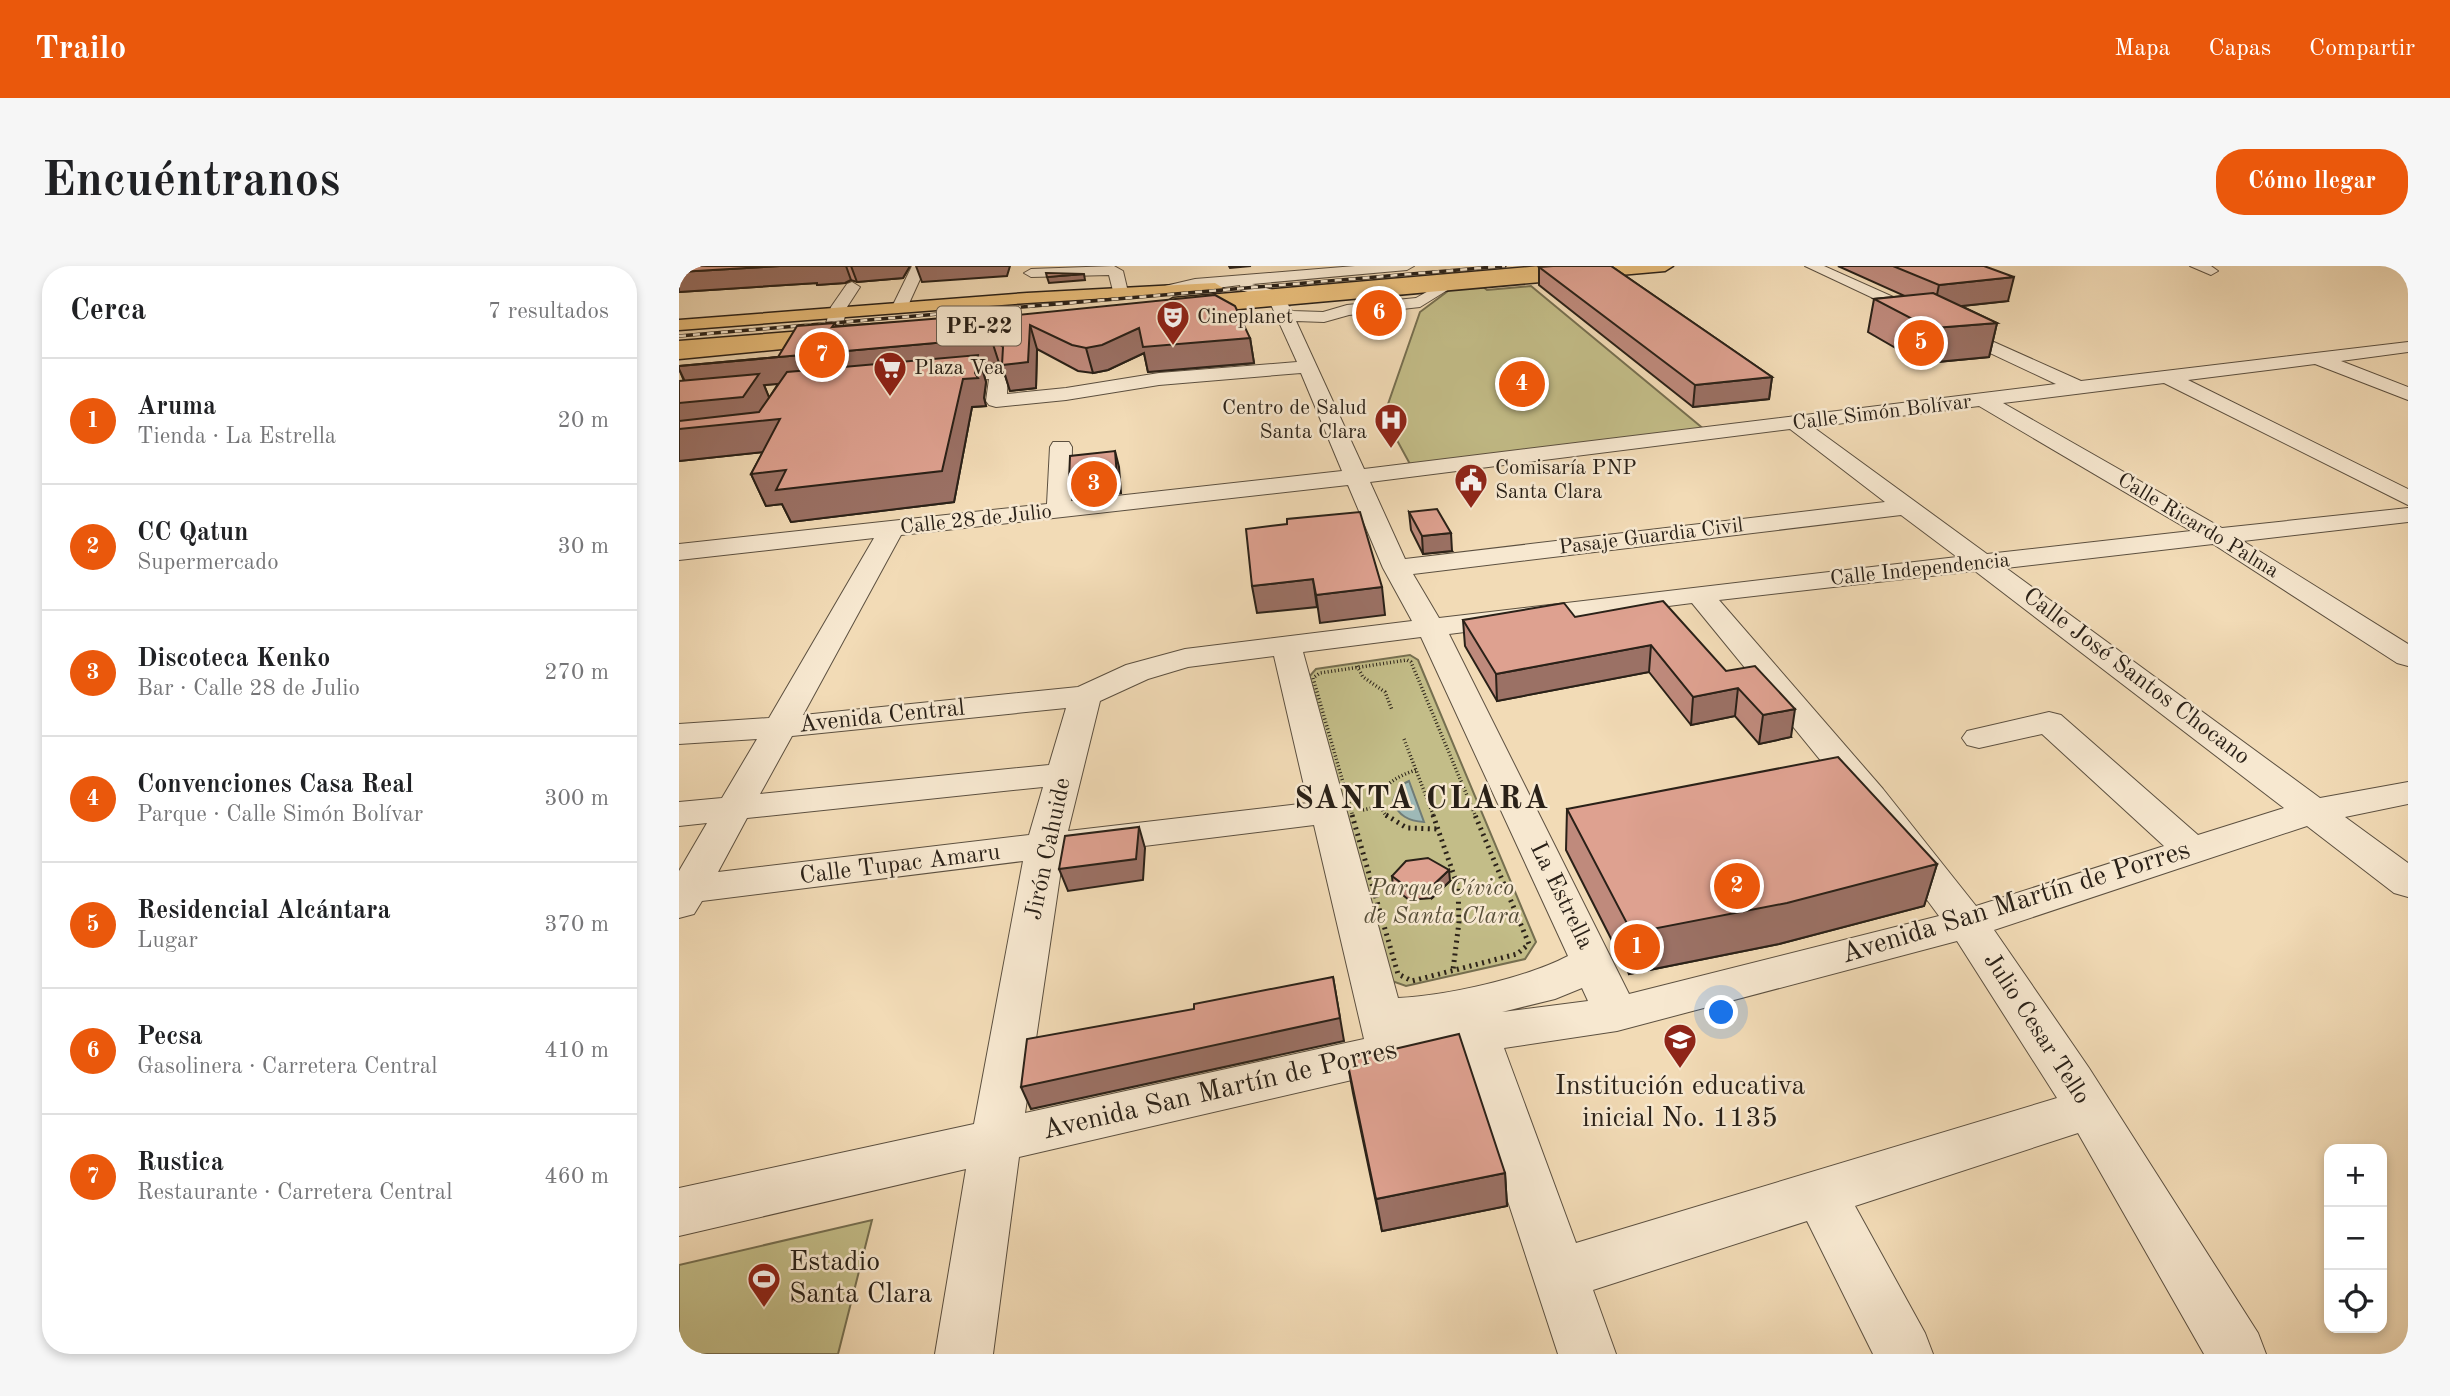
<!DOCTYPE html>
<html lang="es">
<meta charset="utf-8">
<style>
:root{--surface:#fff;--page:#f6f6f6;--text:#202124;--muted:#757577;--line:#e0e0e0;--accent:#ea580c}
body{margin:0;font-family:"Old Standard TT",serif;background:var(--page);color:var(--text)}
.controls{position:absolute;right:21px;bottom:21px;display:grid;overflow:hidden;border-radius:14px;box-shadow:0 4px 10px #0003}
.controls button{width:63px;height:63px;display:grid;place-items:center;padding:0;border:0;border-bottom:2px solid var(--line);background:var(--surface);color:var(--text);font:35px sans-serif}
.you{position:absolute;left:1043px;top:747px;width:24px;height:24px;margin:-18px;border:5px solid #fff;border-radius:50%;background:#1a73e8;box-shadow:0 0 0 10px #1a73e833}
.badge{display:grid;place-items:center;width:46px;height:46px;border-radius:50%;background:var(--accent);color:#fff;font-size:23px;font-weight:700}
.pin{position:absolute;translate:-50% -50%;border:4px solid #fff;box-shadow:0 2px 7px #0006}
.list{margin:0;padding:0;list-style:none}
h2{display:flex;justify-content:space-between;align-items:center;height:91px;margin:0;padding:0 28px;font-size:30px}
h2 small{font-size:23px;font-weight:400;color:var(--muted)}
.list li{display:grid;grid-template-columns:46px 1fr auto;gap:21px;align-items:center;box-sizing:border-box;height:126px;padding:0 28px;border-top:2px solid var(--line)}
.list b{display:block;font-size:26px;white-space:nowrap}
.list p{margin:0;font-size:23px;white-space:nowrap;color:var(--muted)}
.list em{font-size:23px;font-style:normal;color:var(--muted)}
.icon{flex:none;width:38px;height:38px;fill:none;stroke:currentColor;stroke-width:2;stroke-linecap:round;stroke-linejoin:round}
.map{position:relative;flex:none;width:1729px;height:1088px;overflow:hidden;border-radius:28px}
header{display:flex;align-items:center;gap:42px;box-sizing:border-box;height:98px;padding:0 35px;background:var(--accent);color:#fff}
header strong{font-size:33px}
nav{display:flex;gap:38px;margin-inline-start:auto;font-size:24px}
.intro{display:flex;align-items:center;justify-content:space-between;box-sizing:border-box;height:168px;padding:0 42px}
h1{margin:0;font-size:49px}
.button{padding:18px 32px;border-radius:28px;background:var(--accent);color:#fff;font-size:24px;font-weight:700}
main{display:flex;gap:42px;padding:0 42px}
aside{flex:1;background:var(--surface);border-radius:28px;box-shadow:0 4px 10px #0003}
.map>svg:first-child{display:block}
</style>
<header>
<strong>Trailo</strong>
<nav><a>Mapa</a><a>Capas</a><a>Compartir</a></nav>
</header>
<div class="intro"><h1>Encuéntranos</h1><a class="button">Cómo llegar</a></div>
<main>
<aside>
<h2>Cerca<small>7 resultados</small></h2>
<ul class="list">
<li><span class="badge">1</span><div><b>Aruma</b><p>Tienda · La Estrella</p></div><em>20 m</em></li>
<li><span class="badge">2</span><div><b>CC Qatun</b><p>Supermercado</p></div><em>30 m</em></li>
<li><span class="badge">3</span><div><b>Discoteca Kenko</b><p>Bar · Calle 28 de Julio</p></div><em>270 m</em></li>
<li><span class="badge">4</span><div><b>Convenciones Casa Real</b><p>Parque · Calle Simón Bolívar</p></div><em>300 m</em></li>
<li><span class="badge">5</span><div><b>Residencial Alcántara</b><p>Lugar</p></div><em>370 m</em></li>
<li><span class="badge">6</span><div><b>Pecsa</b><p>Gasolinera · Carretera Central</p></div><em>410 m</em></li>
<li><span class="badge">7</span><div><b>Rustica</b><p>Restaurante · Carretera Central</p></div><em>460 m</em></li>
</ul>
</aside>
<div class="map">
<svg width="1729" height="1088" viewBox="0 0 1729 1088">
<rect width="100%" height="100%" fill="#f2dbb6"/>
<filter id="stains"><feTurbulence type="fractalNoise" baseFrequency=".00286" numOctaves="4"/><feColorMatrix values="0 0 0 0 .2 0 0 0 0 .09 0 0 0 0 .02 0 0 0 .5 -.17"/></filter>
<radialGradient id="worn" r=".72"><stop offset=".6" stop-color="#630" stop-opacity="0"/><stop offset="1" stop-color="#630" stop-opacity=".3"/></radialGradient>
<g fill="#c3bd88" stroke="#766f50" stroke-width="2">
<path d="M 803,20 L 808,24 L 852,20 L 1026,164 L 732,200 L 707,154 L 708,141 L 741,46 L 773,22 Z"/>
<path d="M 731,389 L 739,394 L 857,676 L 846,693 L 727,720 L 710,714 L 629,412 L 637,403 Z"/>
<path d="M 193,954 L 159,1088 L 0,1088 L 0,999 Z"/>
</g>
<path fill="#9eb9b7" stroke="#707c77" stroke-width="2" d="M 730,515 L 745,556 C 730,555 719,550 714,535 L 720,520 Z"/>
<g fill="none" stroke-linecap="round" stroke-linejoin="round">
<defs>
<g id="minor">
<path d="M 233,0 L 247,0 L 227,44 L 215,44 L 213,41 Z"/>
<path d="M 435,0 L 444,5 L 449,26 L 447,29 L 435,29 L 430,9 L 352,11 L 345,7 L 352,3 Z"/>
<path d="M 676,0 L 735,0 L 728,4 L 573,18 L 601,26 L 613,45 L 644,46 L 668,39 L 737,32 L 767,15 L 775,20 L 741,41 L 670,49 L 645,56 L 617,55 L 685,203 L 1377,118 L 1126,0 L 1145,0 L 1402,115 L 1729,76 L 1729,86 L 1662,95 L 1729,121 L 1729,134 L 1636,98 L 1509,114 L 1729,223 L 1729,239 L 1485,117 L 1324,137 L 1543,262 L 1729,242 L 1729,256 L 1564,275 L 1729,378 L 1729,400 L 1718,397 L 1534,278 L 1327,302 L 1641,532 L 1729,516 L 1729,538 L 1666,551 L 1729,597 L 1729,631 L 1715,627 L 1628,560 L 1315,664 L 1410,802 L 1579,1067 L 1587,1088 L 1525,1088 L 1399,867 L 1176,940 L 1246,1067 L 1254,1088 L 1194,1088 L 1128,955 L 914,1024 L 937,1088 L 879,1088 L 781,789 L 340,891 L 314,1088 L 256,1088 L 287,903 L 0,970 L 0,922 L 295,858 L 344,595 L 23,635 L 15,648 L 0,652 L 0,605 L 28,557 L 0,560 L 0,536 L 43,532 L 78,473 L 0,478 L 0,458 L 90,452 L 195,272 L 0,294 L 0,278 L 368,238 L 371,181 L 374,176 L 390,176 L 393,181 L 392,235 L 663,205 L 622,107 L 480,119 L 387,134 L 317,141 L 310,139 L 307,135 L 310,113 L 255,118 L 245,112 L 255,106 L 320,100 L 329,106 L 328,128 L 387,122 L 480,107 L 618,96 L 589,32 L 562,24 L 561,19 L 491,28 L 483,23 L 486,20 L 516,13 ZM 1300,140 L 1512,265 L 1308,288 L 1134,161 ZM 1111,163 L 1206,236 L 726,293 L 691,216 ZM 669,219 L 704,302 L 733,355 L 506,383 L 447,399 L 399,421 L 124,449 L 222,269 ZM 1222,249 L 1278,291 L 760,352 L 734,308 ZM 1296,305 L 1605,542 L 1519,569 L 1382,449 L 1370,446 L 1288,465 L 1283,472 L 1288,479 L 1300,482 L 1363,468 L 1485,580 L 1297,640 L 1204,523 L 1040,334 ZM 1013,337 L 1178,539 L 1260,650 L 950,728 L 770,368 ZM 742,371 L 889,690 C 847,712 767,730 719,732 L 624,386 ZM 595,390 L 629,537 L 389,565 L 421,435 L 469,413 L 509,401 ZM 387,442 L 370,499 L 81,528 L 113,470 ZM 364,521 L 350,569 L 39,606 L 68,552 ZM 635,559 L 685,773 L 346,847 L 384,590 ZM 1278,675 L 1378,832 L 897,977 L 825,782 L 938,765 ZM 903,722 L 909,735 L 823,746 L 876,733 Z"/>
<path d="M 1511,0 L 1532,0 L 1539,5 L 1532,9 Z"/>
<path d="M 1719,0 L 1729,0 L 1729,5 Z"/>
<path d="M 173,16 L 181,21 L 168,41 L 162,67 L 153,72 L 147,71 L 144,67 L 152,41 L 168,18 Z"/>
</g>
<g id="major">
<path d="M 862,0 L 867,2 L 870,5 L 867,8 L 494,42 L 486,37 L 494,32 Z"/>
<path d="M 162,62 L 168,63 L 171,67 L 168,71 L 0,87 L 0,75 Z"/>
</g>
<g id="highway">
<path d="M 934,0 L 994,0 L 986,5 L 503,48 L 494,43 L 503,38 Z"/>
<path d="M 536,17 L 544,22 L 542,25 L 348,37 L 0,64 L 0,54 L 348,27 Z"/>
<path d="M 157,67 L 164,69 L 166,73 L 164,77 L 0,93 L 0,81 Z"/>
</g>
</defs>
<use href="#minor" stroke="#5c5040" stroke-width="2"/>
<use href="#major" stroke="#2a2118" stroke-width="3"/>
<use href="#highway" stroke="#2a2118" stroke-width="3"/>
<g stroke="#2a2118" stroke-width="3.5" stroke-dasharray="1 2.5" stroke-linecap="butt">
<path d="M 678,400 L 684,411 L 706,426 L 713,444"/>
<path d="M 725,473 L 755,551"/>
<path d="M 684,544 L 701,540"/>
<path d="M 674,551 L 634,412 L 641,407 L 728,394 L 732,396 L 797,551"/>
<path d="M 708,551 C 689,526 715,511 737,504"/>
</g>
<g stroke="#2a2118" stroke-width="5" stroke-dasharray="2 4.5" stroke-linecap="butt">
<path d="M 673,549 L 719,708 L 733,715 L 838,688 L 850,678 L 796,549"/>
<path d="M 707,549 L 728,562 L 761,563"/>
<path d="M 754,549 L 779,621 L 780,656 L 774,704"/>
</g>
<use href="#minor" fill="#f7e8d0" fill-rule="evenodd"/>
<use href="#major" fill="#e9be7b" fill-rule="evenodd"/>
<use href="#highway" fill="#e9be7b" fill-rule="evenodd"/>
<defs>
<path id="rail" d="M 0,70 L 826,0"/>
</defs>
<use href="#rail" stroke="#2a2118" stroke-width="3.5"/>
<use href="#rail" stroke="#f7e8d0" stroke-width="2.5" stroke-dasharray="7" stroke-linecap="butt"/>
</g>
<g fill="#bf8a7c" stroke="#2a2118" stroke-width="2" fill-rule="evenodd">
<path d="M 0,0 L 231,0 L 224,12 L 178,16 L 172,14 L 166,17 L 138,19 L 138,17 L 0,26 Z"/>
<path d="M 866,0 L 932,0 L 1093,111 L 1090,133 L 1014,141 L 860,19 L 860,1 L 867,1 Z"/>
<path d="M 1159,0 L 1305,0 L 1329,35 L 1282,40 L 1318,57 L 1310,91 L 1247,97 L 1239,92 L 1234,92 L 1189,66 L 1195,33 L 1226,30 Z"/>
<path d="M 339,49 L 571,72 L 575,97 L 469,106 L 465,87 L 429,104 L 414,107 L 399,105 L 358,83 L 357,122 L 331,125 L 323,100 L 320,97 L 302,99 L 307,116 L 305,132 L 307,140 L 293,141 L 275,236 L 112,256 L 103,238 L 87,240 L 72,208 L 84,186 L 0,195 L 0,115 L 5,115 L 0,103 L 99,91 L 156,57 L 157,60 ZM 99,118 L 90,132 L 85,119 Z"/>
<path d="M 730,246 L 773,285 L 744,288 L 732,264 Z"/>
<path d="M 896,351 L 1047,405 L 1112,471 L 1080,478 L 1056,450 L 1012,459 L 970,406 L 818,435 L 786,380 L 784,354 Z"/>
<path d="M 888,543 L 1258,598 L 1245,640 L 1100,678 L 950,708 L 887,584 Z"/>
<path d="M 713,610 L 771,615 L 753,632 L 730,634 L 714,621 Z"/>
<path d="M 668,794 L 826,907 L 828,940 L 703,965 L 674,827 Z"/>
</g>
<g fill="#9b7165" stroke="#2a2118" stroke-width="2">
<path d="M 101,0 L 167,0 L 172,14 L 166,17 L 138,19 L 138,17 L 0,26 L 0,6 Z"/>
<path d="M 172,0 L 231,0 L 224,12 L 178,16 Z"/>
<path d="M 237,0 L 331,0 L 328,10 L 243,16 Z"/>
<path d="M 550,0 L 572,0 L 551,2 Z"/>
<path d="M 405,8 L 406,14 L 370,17 L 368,11 Z"/>
<path d="M 1335,11 L 1329,35 L 1255,43 L 1260,19 Z"/>
<path d="M 1241,57 L 1246,57 L 1239,92 L 1234,92 Z"/>
<path d="M 1318,57 L 1310,91 L 1247,97 L 1255,62 Z"/>
<path d="M 351,59 L 358,83 L 357,122 L 331,125 L 323,99 Z"/>
<path d="M 460,62 L 571,72 L 575,97 L 469,106 L 465,87 L 429,104 L 414,107 L 407,82 Z"/>
<path d="M 312,72 L 320,97 L 302,99 L 307,116 L 305,132 L 307,140 L 293,141 L 275,236 L 112,256 L 103,238 L 87,240 L 72,208 L 284,113 L 296,107 L 297,100 L 85,119 L 92,136 L 101,153 L 114,183 L 0,195 L 0,137 L 11,126 L 0,103 L 0,100 Z"/>
<path d="M 1093,111 L 1090,133 L 1014,141 L 1016,119 Z"/>
<path d="M 436,185 L 440,201 L 442,227 L 395,232 L 390,215 Z"/>
<path d="M 772,267 L 773,285 L 744,288 L 743,270 Z"/>
<path d="M 634,313 L 638,341 L 578,347 L 573,320 Z"/>
<path d="M 703,321 L 706,349 L 641,357 L 637,329 Z"/>
<path d="M 972,379 L 970,406 L 818,435 L 817,408 Z"/>
<path d="M 1059,422 L 1056,450 L 1012,459 L 1014,431 Z"/>
<path d="M 1116,443 L 1112,471 L 1080,478 L 1084,449 Z"/>
<path d="M 460,561 L 466,582 L 464,614 L 389,625 L 380,603 Z"/>
<path d="M 1258,598 L 1245,640 L 1100,678 L 950,708 L 953,667 Z"/>
<path d="M 770,604 L 771,615 L 753,632 L 752,621 Z"/>
<path d="M 654,711 L 665,775 L 352,843 L 342,821 Z"/>
<path d="M 826,907 L 828,940 L 703,965 L 697,933 Z"/>
</g>
<g fill="#dea190" stroke="#2a2118" stroke-width="2">
<path d="M 0,0 L 101,0 L 0,6 Z"/>
<path d="M 874,0 L 932,0 L 1093,111 L 1016,119 L 860,1 Z"/>
<path d="M 1214,0 L 1305,0 L 1335,11 L 1260,19 Z"/>
<path d="M 367,7 L 405,8 L 368,11 Z"/>
<path d="M 1254,27 L 1318,57 L 1255,62 L 1246,57 L 1241,57 L 1195,33 Z"/>
<path d="M 536,29 L 556,40 L 571,72 L 464,81 L 460,62 L 423,79 L 407,82 L 393,79 L 351,59 L 349,96 L 323,99 L 324,81 L 312,72 L 0,100 L 99,91 L 118,60 L 156,57 L 153,61 L 338,46 L 339,49 Z"/>
<path d="M 299,89 L 296,107 L 299,112 L 284,113 L 263,205 L 97,224 L 107,204 L 72,208 L 101,153 L 0,163 L 0,155 L 80,146 L 108,106 Z"/>
<path d="M 80,108 L 64,131 L 0,137 L 0,115 Z"/>
<path d="M 436,185 L 438,210 L 390,215 L 391,190 Z"/>
<path d="M 758,243 L 772,267 L 743,270 L 730,246 Z"/>
<path d="M 681,246 L 703,321 L 637,329 L 634,313 L 573,320 L 567,263 L 608,258 L 608,253 Z"/>
<path d="M 984,335 L 1047,405 L 1076,400 L 1116,443 L 1084,449 L 1059,422 L 1014,431 L 972,379 L 817,408 L 784,354 L 885,337 L 896,351 Z"/>
<path d="M 1159,491 L 1258,598 L 1108,637 L 953,667 L 888,543 Z"/>
<path d="M 460,561 L 457,593 L 380,603 L 386,570 Z"/>
<path d="M 749,592 L 770,604 L 752,621 L 729,622 L 713,610 L 727,595 Z"/>
<path d="M 654,711 L 661,752 L 342,821 L 348,773 L 515,743 L 515,738 Z"/>
<path d="M 780,768 L 826,907 L 697,933 L 668,794 Z"/>
</g>
<defs>
<symbol id="theatre-pin" viewBox="-11 -11 22 30"><path d="M0 17L-7.5 6A9.5 9.5 0 1 1 7.5 6Z" fill="#8f2418" stroke="#f7e8d0"/><path d="M-5-5.5Q0-4 5-5.5V0Q5 5 0 6Q-5 5-5 0ZM-3.3-2.5H-1v1.5H-3.3ZM1-2.5H3.3v1.5H1ZM-2.8 1Q0 5.5 2.8 1Z" fill="#fff"/></symbol>
<symbol id="supermarket-pin" viewBox="-11 -11 22 30"><path d="M0 17L-7.5 6A9.5 9.5 0 1 1 7.5 6Z" fill="#8f2418" stroke="#f7e8d0"/><path d="M-6-5.5h2.5l.6 2H6L4.5 2H-2.5L-4.4-4H-6ZM-1.5 3.2a1.3 1.3 0 1 0 .1 0ZM3 3.2a1.3 1.3 0 1 0 .1 0Z" fill="#fff"/></symbol>
<symbol id="hospital-pin" viewBox="-11 -11 22 30"><path d="M0 17L-7.5 6A9.5 9.5 0 1 1 7.5 6Z" fill="#8f2418" stroke="#f7e8d0"/><path d="M-5-5h3v3.5h4V-5h3V5h-3V1.5h-4V5h-3Z" fill="#fff"/></symbol>
<symbol id="civic-pin" viewBox="-11 -11 22 30"><path d="M0 17L-7.5 6A9.5 9.5 0 1 1 7.5 6Z" fill="#8f2418" stroke="#f7e8d0"/><path d="M-.6-6.5H3V-4.5H.6V-3L4-1V1h2V6H-6V1h2V-1L-.6-3ZM-1.2 2.5V6h2.4V2.5Z" fill="#fff"/></symbol>
<symbol id="school-pin" viewBox="-11 -11 22 30"><path d="M0 17L-7.5 6A9.5 9.5 0 1 1 7.5 6Z" fill="#8f2418" stroke="#f7e8d0"/><path d="M0-5L7-2L0 1L-7-2ZM-4 1L0 2.5L4 1V4Q0 6-4 4Z" fill="#fff"/></symbol>
<symbol id="stadium-pin" viewBox="-11 -11 22 30"><path d="M0 17L-7.5 6A9.5 9.5 0 1 1 7.5 6Z" fill="#8f2418" stroke="#f7e8d0"/><path d="M0-5a6.5 5 0 1 0 0 10a6.5 5 0 1 0 0-10ZM-3.5-1.8h7v3.6h-7Z" fill="#fff"/></symbol>
</defs>
<g fill-rule="evenodd">
<use href="#theatre-pin" x="475" y="32" width="38" height="52"/>
<use href="#supermarket-pin" x="192" y="83" width="38" height="52"/>
<use href="#hospital-pin" x="693" y="135" width="38" height="52"/>
<use href="#civic-pin" x="773" y="195" width="38" height="52"/>
<use href="#school-pin" x="982" y="755" width="38" height="52"/>
<use href="#stadium-pin" x="66" y="994" width="38" height="52"/>
</g>
<g text-anchor="middle" dominant-baseline="central" stroke-width="5" stroke-linejoin="round" paint-order="stroke">
<g font-size="21" fill="#2a2118" stroke="#f7e8d0" text-anchor="start">
<text x="518" y="51">Cineplanet</text>
<text x="235" y="102">Plaza Vea</text>
<text x="688" y="142" text-anchor="end">Centro de Salud<tspan x="688" dy="24">Santa Clara</tspan></text>
<text x="816" y="202">Comisaría PNP<tspan x="816" dy="24">Santa Clara</tspan></text>
</g>
<g font-size="21" fill="#2a2118" stroke="#f7e8d0">
<text transform="translate(1203 147) rotate(-7)">Calle Simón Bolívar</text>
<text transform="translate(297 254) rotate(-6)">Calle 28 de Julio</text>
<text transform="translate(1519 260) rotate(31)">Calle Ricardo Palma</text>
<text transform="translate(972 271) rotate(-7)">Pasaje Guardia Civil</text>
<text transform="translate(1241 304) rotate(-6)">Calle Independencia</text>
</g>
<rect fill="#f7e8d0" stroke="#685d4f" stroke-width="2" x="258" y="40.5" width="84" height="39" rx="5"/>
<g font-size="23" font-weight="bold" fill="#2a2118">
<text x="300" y="60">PE-22</text>
</g>
<g font-size="24" fill="#2a2118" stroke="#f7e8d0">
<text transform="translate(1457 411) rotate(37)">Calle José Santos Chocano</text>
<text transform="translate(203 451) rotate(-6)">Avenida Central</text>
<text transform="translate(370 583) rotate(-78)">Jirón Cahuide</text>
<text transform="translate(221 599) rotate(-7)">Calle Tupac Amaru</text>
<text transform="translate(882 630) rotate(64)">La Estrella</text>
<text transform="translate(1357 763) rotate(57)">Julio Cesar Tello</text>
</g>
<g font-size="24" font-style="italic" fill="#58503a" stroke="#f7e8d0">
<text x="763" y="623">Parque Cívico<tspan x="763" dy="28">de Santa Clara</tspan></text>
</g>
<g font-size="28" fill="#2a2118" stroke="#f7e8d0">
<text transform="translate(1337 637) rotate(-17)">Avenida San Martín de Porres</text>
<text transform="translate(541 825) rotate(-13)">Avenida San Martín de Porres</text>
</g>
<g font-size="28" fill="#2a2118" stroke="#f7e8d0">
<text x="1001" y="821">Institución educativa<tspan x="1001" dy="32">inicial No. 1135</tspan></text>
<text x="110" y="997" text-anchor="start">Estadio<tspan x="110" dy="32">Santa Clara</tspan></text>
</g>
<g font-size="32" font-weight="bold" letter-spacing="2" fill="#2a2118" stroke="#f7e8d0">
<text x="743" y="534">SANTA CLARA</text>
</g>
</g>
<rect width="100%" height="100%" filter="url(#stains)"/>
<rect width="100%" height="100%" fill="url(#worn)"/>
</svg>
<div class="controls">
<button>+</button>
<button>−</button>
<button><svg class="icon" aria-label="locate" viewBox="0 0 24 24"><circle cx="12" cy="12" r="6"/><path d="M12 2v4M12 18v4M2 12h4M18 12h4"/></svg></button>
</div>
<div class="you"></div>
<div class="pin badge" style="left:958px;top:681px">1</div>
<div class="pin badge" style="left:1058px;top:620px">2</div>
<div class="pin badge" style="left:415px;top:218px">3</div>
<div class="pin badge" style="left:843px;top:118px">4</div>
<div class="pin badge" style="left:1242px;top:77px">5</div>
<div class="pin badge" style="left:700px;top:47px">6</div>
<div class="pin badge" style="left:143px;top:89px">7</div>
</div>
</main>
